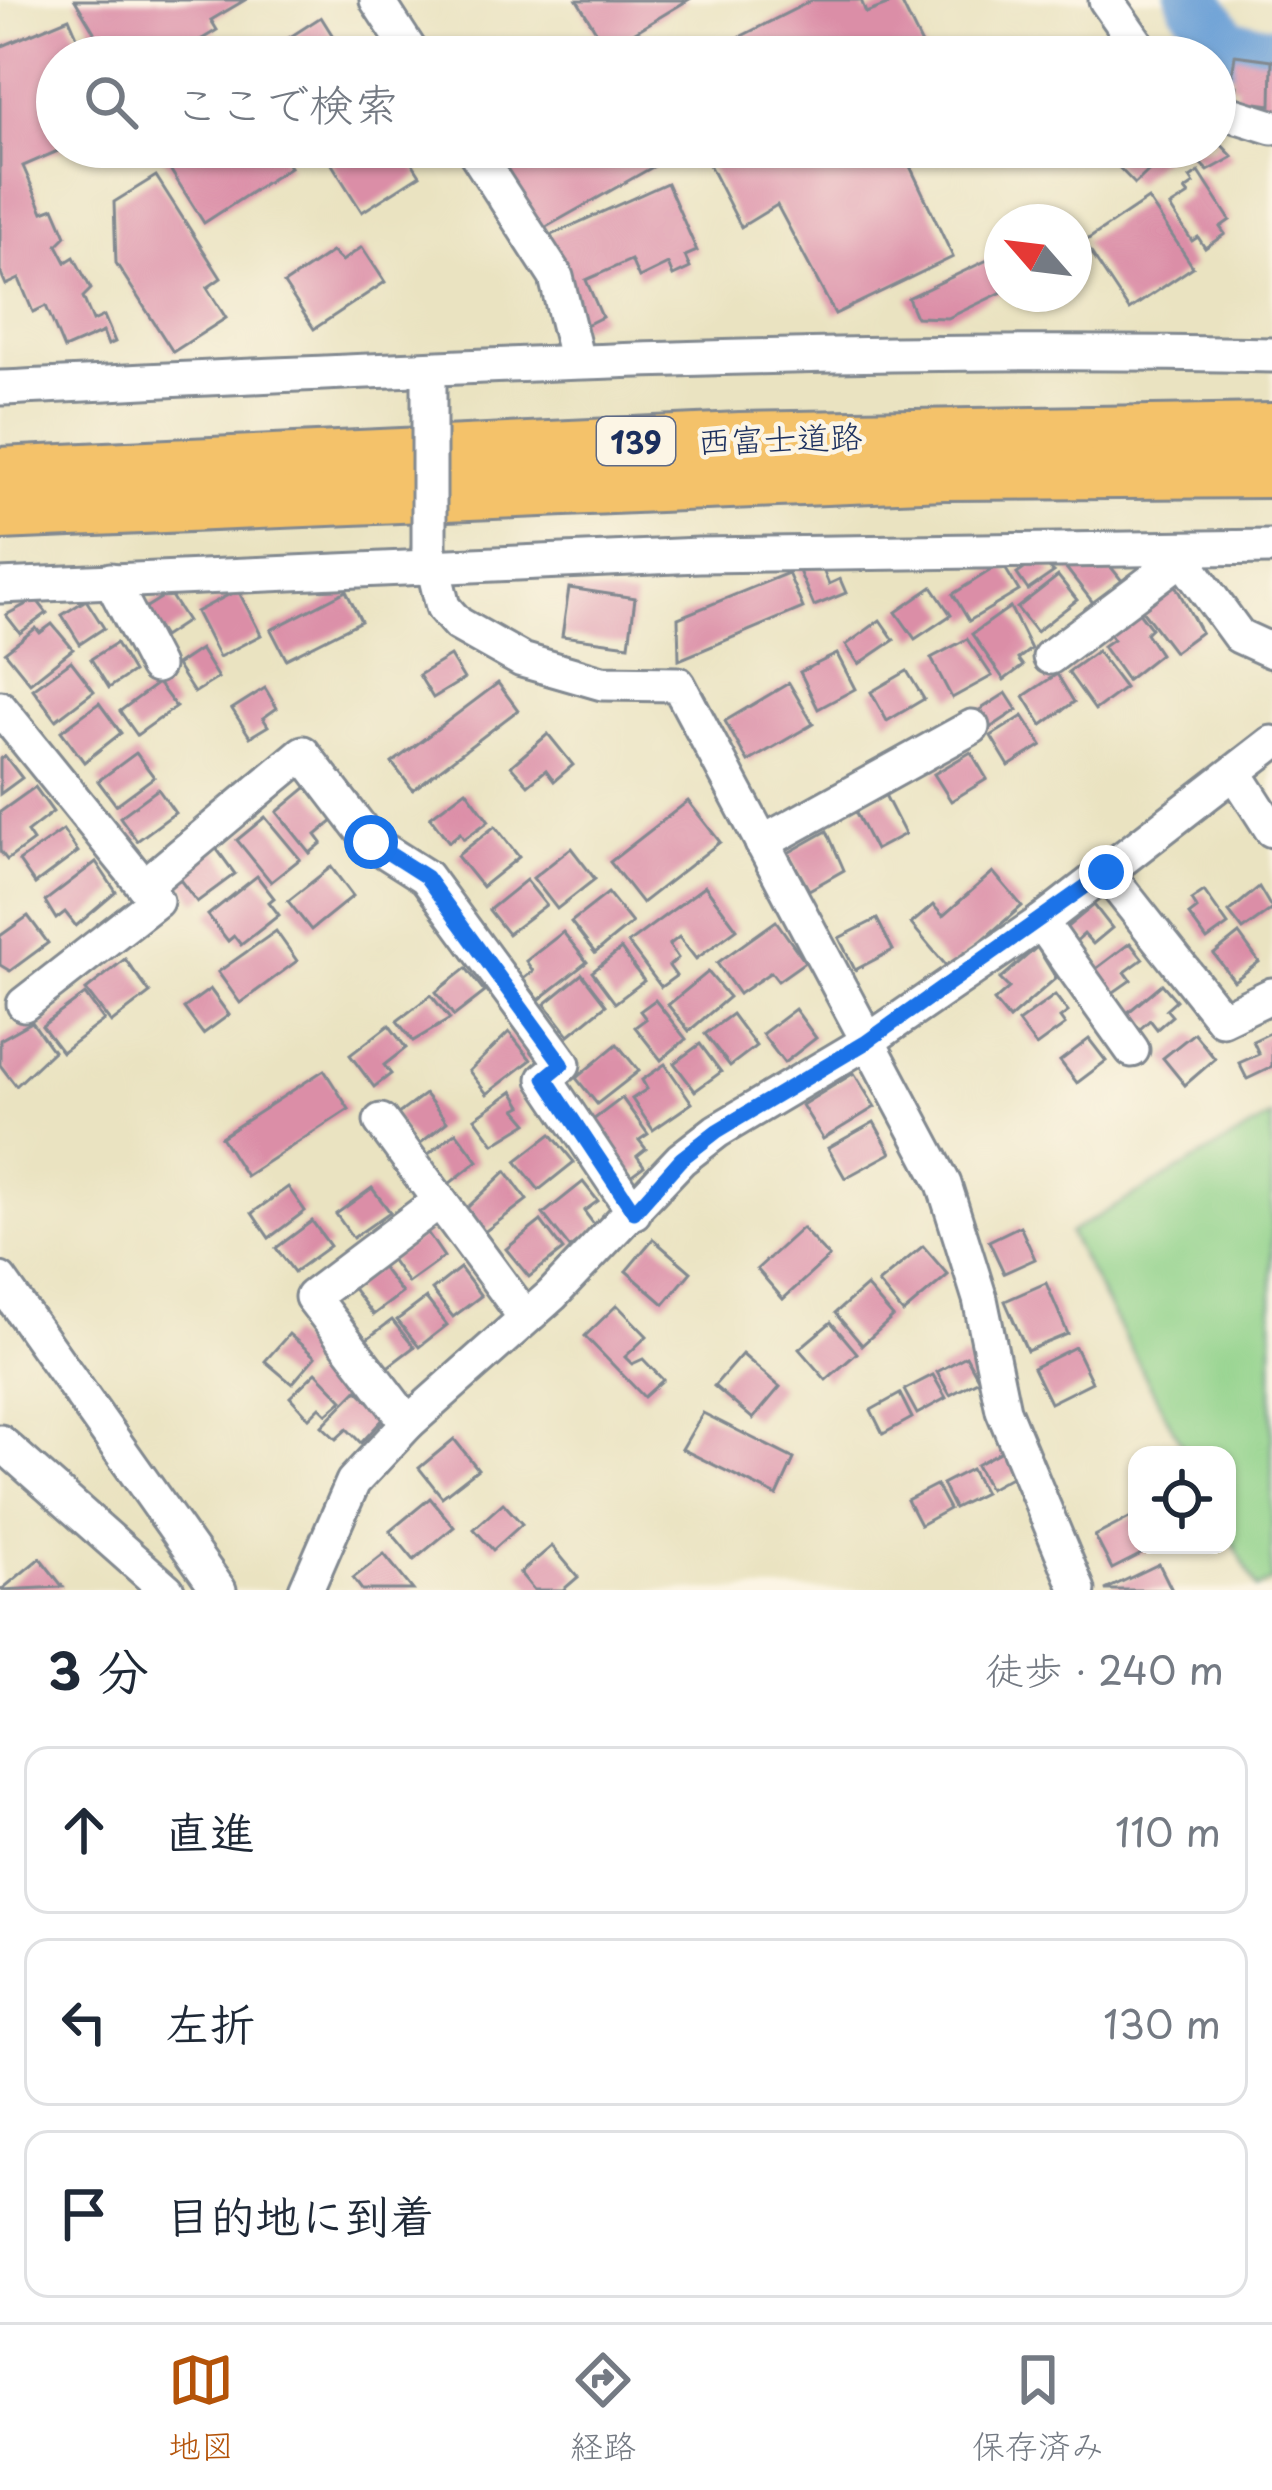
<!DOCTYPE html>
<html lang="ja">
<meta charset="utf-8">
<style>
:root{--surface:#fff;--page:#f2f2f3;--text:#1f2937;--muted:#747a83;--line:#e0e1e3;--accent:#b45309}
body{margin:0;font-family:"Playpen Sans","Klee One",sans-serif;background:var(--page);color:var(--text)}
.controls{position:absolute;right:36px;bottom:36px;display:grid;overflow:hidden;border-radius:24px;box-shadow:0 3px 9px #0004}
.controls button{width:108px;height:108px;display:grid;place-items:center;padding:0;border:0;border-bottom:3px solid var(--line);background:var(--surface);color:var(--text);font:60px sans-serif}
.compass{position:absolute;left:984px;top:204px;width:108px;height:108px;border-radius:50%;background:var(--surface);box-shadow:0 3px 9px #0004;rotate:298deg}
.stop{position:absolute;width:36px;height:36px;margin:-27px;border:9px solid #1a73e8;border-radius:50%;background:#fff}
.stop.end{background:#1a73e8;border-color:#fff;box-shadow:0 3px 12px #0008}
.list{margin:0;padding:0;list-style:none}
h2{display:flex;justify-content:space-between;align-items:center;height:156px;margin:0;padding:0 48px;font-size:51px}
h2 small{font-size:39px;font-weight:400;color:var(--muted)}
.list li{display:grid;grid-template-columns:78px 1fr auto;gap:36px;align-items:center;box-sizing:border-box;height:168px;margin:0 24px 24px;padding:0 24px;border:3px solid var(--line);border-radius:24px}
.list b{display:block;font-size:45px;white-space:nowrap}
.list em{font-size:39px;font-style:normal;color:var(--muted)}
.icon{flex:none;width:66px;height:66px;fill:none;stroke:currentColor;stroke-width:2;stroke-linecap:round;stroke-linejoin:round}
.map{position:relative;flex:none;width:1272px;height:1590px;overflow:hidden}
.search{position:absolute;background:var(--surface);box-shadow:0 3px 9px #0004;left:36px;right:36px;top:36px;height:132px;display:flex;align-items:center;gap:30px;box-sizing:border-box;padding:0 42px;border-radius:66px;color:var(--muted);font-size:45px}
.sheet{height:732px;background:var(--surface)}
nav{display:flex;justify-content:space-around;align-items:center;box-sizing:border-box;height:168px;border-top:3px solid var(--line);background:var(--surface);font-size:33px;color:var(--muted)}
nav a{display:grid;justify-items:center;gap:6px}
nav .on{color:var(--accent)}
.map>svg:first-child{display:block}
</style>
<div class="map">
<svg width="1272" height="1590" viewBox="0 0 1272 1590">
<rect width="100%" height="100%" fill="#fcf5e5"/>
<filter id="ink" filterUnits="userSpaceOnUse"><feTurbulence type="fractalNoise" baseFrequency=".00833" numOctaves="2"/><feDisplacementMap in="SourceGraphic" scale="24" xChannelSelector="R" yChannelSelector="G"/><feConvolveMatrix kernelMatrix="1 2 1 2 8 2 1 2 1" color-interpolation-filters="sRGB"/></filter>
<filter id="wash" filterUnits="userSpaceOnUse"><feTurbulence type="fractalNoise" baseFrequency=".004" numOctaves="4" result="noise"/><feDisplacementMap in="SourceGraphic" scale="48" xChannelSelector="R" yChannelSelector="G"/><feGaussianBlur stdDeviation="2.7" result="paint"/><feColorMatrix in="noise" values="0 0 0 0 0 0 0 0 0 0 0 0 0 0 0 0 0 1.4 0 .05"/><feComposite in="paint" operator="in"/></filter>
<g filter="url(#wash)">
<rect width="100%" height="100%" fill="#eae3c1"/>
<path fill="#8fd189" stroke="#558074" stroke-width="3" d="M 1272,1116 L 1272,1581 L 1257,1589 L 1227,1531 L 1227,1455 L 1187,1455 L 1069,1233 Z"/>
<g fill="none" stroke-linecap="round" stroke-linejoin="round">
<path stroke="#699fd6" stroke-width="54" d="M 1193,0 L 1227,46 L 1272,53"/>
</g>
<g id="blocks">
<g fill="#db8ea7">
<path d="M 75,0 L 245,0 L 211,20 L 217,30 L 172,57 L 109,57 Z"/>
<path d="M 577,0 L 688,0 L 607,49 Z"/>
<path d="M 813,0 L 861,0 L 866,13 L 900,0 L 928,57 L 700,57 Z"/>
<path d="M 321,17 L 346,57 L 259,57 Z"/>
<path d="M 69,18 L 86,57 L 57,57 L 57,147 L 67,147 L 23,166 L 43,212 L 54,208 L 66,236 L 57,245 L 66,262 L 74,257 L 91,289 L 83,297 L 93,321 L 104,316 L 115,342 L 108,345 L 103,332 L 64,349 L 46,306 L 33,312 L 19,279 L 6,285 L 0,271 L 0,47 Z"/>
<path d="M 1235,55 L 1272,60 L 1271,105 L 1235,100 L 1237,86 L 1231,85 Z"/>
<path d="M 1215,138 L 1233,157 L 1208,171 L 1187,150 L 1215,147 Z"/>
<path d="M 156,147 L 277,147 L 290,167 L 204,223 Z"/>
<path d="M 321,147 L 402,147 L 420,175 L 362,212 Z"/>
<path d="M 670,147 L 674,155 L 539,231 L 492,149 Z"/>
<path d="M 700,147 L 901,147 L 953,257 L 835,314 L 777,205 L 741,227 Z"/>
<path d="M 1106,147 L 1173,147 L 1135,184 L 1102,150 Z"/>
<path d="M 1199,172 L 1230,220 L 1220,227 L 1225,234 L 1205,248 L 1198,237 L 1192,241 L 1170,207 L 1189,195 L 1185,190 L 1194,184 L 1190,178 Z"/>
<path d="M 156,176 L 221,278 L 207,288 L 226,318 L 173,352 L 116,263 L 114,202 Z"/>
<path d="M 667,183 L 697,251 L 685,256 L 690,268 L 673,276 L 668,264 L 639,278 L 631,260 L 586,280 L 602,317 L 580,328 L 540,240 Z"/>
<path d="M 1148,199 L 1193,267 L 1129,310 L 1084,242 Z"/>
<path d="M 362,247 L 385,282 L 314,329 L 284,284 L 332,252 L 342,261 Z"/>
<path d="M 998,255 L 1002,292 L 948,318 L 916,317 L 908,298 Z"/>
<path d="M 1078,558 L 1091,560 L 1097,567 L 1106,561 L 1123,582 L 1094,604 L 1066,568 Z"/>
<path d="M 1038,559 L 1054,572 L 1028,590 L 1017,574 Z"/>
<path d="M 1002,563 L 1019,591 L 969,621 L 953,594 Z"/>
<path d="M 796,564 L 823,570 L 829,584 L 840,579 L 846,593 L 814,606 Z"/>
<path d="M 788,573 L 803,608 L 679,660 L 678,618 Z"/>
<path d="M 1058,576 L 1077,600 L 1036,632 L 1017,608 Z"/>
<path d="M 1175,585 L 1201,632 L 1174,652 L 1142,610 Z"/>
<path d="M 932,587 L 951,615 L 915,639 L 896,612 Z"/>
<path d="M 569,588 L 635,598 L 629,645 L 562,636 Z"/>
<path d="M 238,590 L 261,635 L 219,657 L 196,612 Z"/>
<path d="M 346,591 L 361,621 L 286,659 L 271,630 Z"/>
<path d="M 169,593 L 187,621 L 163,637 L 145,608 Z"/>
<path d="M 36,599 L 47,613 L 20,633 L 6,615 Z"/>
<path d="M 86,600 L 104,628 L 80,644 L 62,615 Z"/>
<path d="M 1010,607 L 1031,649 L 1018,659 L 1023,666 L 1004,680 L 972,634 Z"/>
<path d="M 1138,611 L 1151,628 L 1146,633 L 1160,654 L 1127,680 L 1103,646 L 1113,639 L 1109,633 Z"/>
<path d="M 880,620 L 894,640 L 859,664 L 846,645 Z"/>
<path d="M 52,624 L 73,649 L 30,683 L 5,652 L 36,628 L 40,633 Z"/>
<path d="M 967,639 L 992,676 L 952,698 L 931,658 Z"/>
<path d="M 116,643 L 133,672 L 109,688 L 91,659 Z"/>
<path d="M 200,649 L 218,678 L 194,693 L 176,665 Z"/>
<path d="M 1097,651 L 1125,688 L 1095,710 L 1068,672 Z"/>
<path d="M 837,654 L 855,689 L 818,709 L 800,672 Z"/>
<path d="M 450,656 L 464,679 L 433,698 L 419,675 Z"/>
<path d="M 71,661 L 94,691 L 56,720 L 33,689 Z"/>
<path d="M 907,671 L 924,699 L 887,721 L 871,692 Z"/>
<path d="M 1057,674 L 1074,702 L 1042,725 L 1024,696 Z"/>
<path d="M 158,683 L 176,707 L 137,735 L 120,711 Z"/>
<path d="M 498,683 L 518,710 L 413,790 L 392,763 Z"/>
<path d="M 789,683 L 813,724 L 748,762 L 725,721 Z"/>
<path d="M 265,688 L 277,708 L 263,718 L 268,726 L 250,737 L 232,709 Z"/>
<path d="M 1006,693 L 1017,710 L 987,730 L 975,713 Z"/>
<path d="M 99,703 L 121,733 L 84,762 L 61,731 Z"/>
<path d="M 1023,716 L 1042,745 L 1009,766 L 991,736 Z"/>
<path d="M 548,734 L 573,765 L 554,781 L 546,770 L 528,785 L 511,766 Z"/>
<path d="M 971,752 L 987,779 L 951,801 L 934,774 Z"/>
<path d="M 136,753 L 154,777 L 116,805 L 98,781 Z"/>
<path d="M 5,756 L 22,778 L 0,794 L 0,759 Z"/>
<path d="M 35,787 L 53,812 L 27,832 L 33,841 L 7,860 L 0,851 L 0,812 Z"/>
<path d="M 307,787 L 334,820 L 316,835 L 322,843 L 310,853 L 277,812 Z"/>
<path d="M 158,789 L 175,813 L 137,841 L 120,817 Z"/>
<path d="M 466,790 L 489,821 L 464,839 L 460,833 L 449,842 L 430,817 Z"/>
<path d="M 885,795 L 905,834 L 875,850 L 855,811 Z"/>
<path d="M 688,801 L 720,842 L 642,903 L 610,862 Z"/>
<path d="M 265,817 L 300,859 L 271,882 L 237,840 Z"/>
<path d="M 495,826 L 519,857 L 482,887 L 457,856 Z"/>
<path d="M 63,830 L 78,852 L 35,884 L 19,861 Z"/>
<path d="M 827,831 L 844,870 L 809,890 L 788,853 Z"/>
<path d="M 216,848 L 235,874 L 197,902 L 177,876 Z"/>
<path d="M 571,848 L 595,879 L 557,909 L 533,878 Z"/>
<path d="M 96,862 L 116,892 L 76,926 L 65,912 L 56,919 L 45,901 Z"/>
<path d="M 331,867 L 353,896 L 311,930 L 288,901 Z"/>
<path d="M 993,872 L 1022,906 L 949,969 L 911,924 L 933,905 L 943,916 Z"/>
<path d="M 257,876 L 274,898 L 269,902 L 279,915 L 241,945 L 234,936 L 228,941 L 208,915 Z"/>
<path d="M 526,880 L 546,905 L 508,934 L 489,910 Z"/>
<path d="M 705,886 L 737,929 L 696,959 L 679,937 L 669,945 L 678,958 L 669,966 L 676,976 L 661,987 L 628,943 Z"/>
<path d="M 1259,887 L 1272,909 L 1243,930 L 1229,912 Z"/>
<path d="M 1204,891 L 1228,925 L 1207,940 L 1189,915 L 1197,909 L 1191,900 Z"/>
<path d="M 608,893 L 632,923 L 595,953 L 571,922 Z"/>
<path d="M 1094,905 L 1112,928 L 1093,944 L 1084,934 L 1073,944 L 1062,931 Z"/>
<path d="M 28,916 L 48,943 L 10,971 L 0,965 L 0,936 Z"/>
<path d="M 877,919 L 893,950 L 855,970 L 839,938 Z"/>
<path d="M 776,921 L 805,962 L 778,981 L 771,972 L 739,994 L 717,963 Z"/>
<path d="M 276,931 L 297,961 L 240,1003 L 218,972 Z"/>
<path d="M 563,932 L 587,962 L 539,1000 L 523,979 L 533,971 L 526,961 Z"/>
<path d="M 1239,934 L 1259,962 L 1234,981 L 1214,954 Z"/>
<path d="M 1130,943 L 1143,959 L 1125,972 L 1131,980 L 1111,994 L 1093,971 Z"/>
<path d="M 1037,947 L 1056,978 L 1009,1019 L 994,1001 L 1009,988 L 1000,979 Z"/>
<path d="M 621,949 L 644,981 L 615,1003 L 592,972 Z"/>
<path d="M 125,959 L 150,993 L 111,1023 L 86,990 Z"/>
<path d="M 466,968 L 485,992 L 454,1016 L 436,992 Z"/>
<path d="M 708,972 L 729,997 L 689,1031 L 668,1005 Z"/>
<path d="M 582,974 L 606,1005 L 569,1035 L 545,1004 Z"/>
<path d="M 1162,984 L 1176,1000 L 1166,1009 L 1172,1016 L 1157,1029 L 1150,1020 L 1140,1029 L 1126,1014 Z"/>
<path d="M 210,989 L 229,1015 L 203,1034 L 184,1008 Z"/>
<path d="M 85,994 L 104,1020 L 62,1052 L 42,1026 Z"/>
<path d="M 431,995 L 450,1019 L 413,1041 L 397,1021 Z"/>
<path d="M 1055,995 L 1068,1012 L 1060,1018 L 1065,1025 L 1036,1046 L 1018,1022 Z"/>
<path d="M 655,1000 L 686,1039 L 661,1060 L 635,1027 L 646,1019 L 640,1011 Z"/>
<path d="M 795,1009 L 816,1038 L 784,1063 L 762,1034 Z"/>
<path d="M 732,1014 L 756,1046 L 730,1066 L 705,1034 Z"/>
<path d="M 32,1022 L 53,1051 L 16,1086 L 0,1065 L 0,1040 Z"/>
<path d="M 389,1025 L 406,1048 L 384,1065 L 391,1074 L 374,1087 L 350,1055 Z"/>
<path d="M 509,1032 L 531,1060 L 487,1094 L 469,1071 Z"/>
<path d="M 1272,1032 L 1272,1067 L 1247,1079 L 1239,1063 L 1259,1054 L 1253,1041 Z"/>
<path d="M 1194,1033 L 1215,1059 L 1185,1085 L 1163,1058 Z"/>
<path d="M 1089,1039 L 1106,1061 L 1077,1083 L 1060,1061 Z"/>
<path d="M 617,1044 L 639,1071 L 597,1104 L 576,1078 Z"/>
<path d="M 700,1044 L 721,1072 L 695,1091 L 674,1063 Z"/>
<path d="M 665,1064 L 692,1103 L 653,1130 L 632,1099 L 647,1089 L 642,1080 Z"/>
<path d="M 324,1070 L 349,1109 L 246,1176 L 221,1137 Z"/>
<path d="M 854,1073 L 875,1107 L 823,1139 L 802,1105 Z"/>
<path d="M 513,1091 L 522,1106 L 516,1109 L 528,1123 L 494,1144 L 475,1118 Z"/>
<path d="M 425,1094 L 447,1122 L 417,1146 L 394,1117 Z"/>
<path d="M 622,1098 L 648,1134 L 639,1140 L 646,1149 L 637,1156 L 644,1166 L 629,1177 L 589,1123 Z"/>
<path d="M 874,1122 L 891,1153 L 845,1178 L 828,1148 Z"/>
<path d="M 456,1132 L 478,1161 L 449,1184 L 426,1156 Z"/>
<path d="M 551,1134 L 574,1162 L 539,1190 L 516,1161 Z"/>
<path d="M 506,1171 L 527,1200 L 483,1233 L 466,1209 Z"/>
<path d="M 583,1182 L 598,1201 L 584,1211 L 596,1227 L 570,1248 L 543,1214 Z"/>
<path d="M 288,1187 L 305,1211 L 269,1238 L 252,1213 Z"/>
<path d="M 372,1188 L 390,1212 L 353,1238 L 336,1214 Z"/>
<path d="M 312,1221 L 330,1246 L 294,1272 L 276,1248 Z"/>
<path d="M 541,1221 L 563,1250 L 529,1277 L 506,1249 Z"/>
<path d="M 1020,1226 L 1035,1259 L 1004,1273 L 989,1241 Z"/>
<path d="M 802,1228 L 829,1257 L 783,1299 L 757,1269 Z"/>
<path d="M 427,1232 L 444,1257 L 408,1283 L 391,1259 Z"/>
<path d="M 653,1239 L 691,1272 L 664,1304 L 626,1271 Z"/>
<path d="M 923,1246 L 948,1275 L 903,1313 L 878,1283 Z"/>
<path d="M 380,1265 L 402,1293 L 373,1315 L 352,1287 Z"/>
<path d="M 460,1268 L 481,1296 L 453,1317 L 432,1290 Z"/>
<path d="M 1046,1283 L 1068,1334 L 1027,1351 L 1005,1301 Z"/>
<path d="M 866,1286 L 893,1317 L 862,1345 L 835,1313 Z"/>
<path d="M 426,1298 L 447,1325 L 419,1347 L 397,1320 Z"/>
<path d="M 617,1305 L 647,1336 L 625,1357 L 632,1364 L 643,1359 L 663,1380 L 644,1397 L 585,1336 Z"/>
<path d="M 392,1320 L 414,1347 L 385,1369 L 364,1341 Z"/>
<path d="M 831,1322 L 857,1353 L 826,1380 L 799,1349 Z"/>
<path d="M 289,1334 L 315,1357 L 292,1384 L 265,1361 Z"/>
<path d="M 1075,1347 L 1092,1382 L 1050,1403 L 1033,1368 Z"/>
<path d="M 742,1354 L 780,1387 L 753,1419 L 714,1386 Z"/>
<path d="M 966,1356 L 979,1380 L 950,1395 L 937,1372 Z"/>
<path d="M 316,1372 L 343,1400 L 327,1414 L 320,1407 L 309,1418 L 290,1397 Z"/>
<path d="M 933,1375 L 946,1398 L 917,1414 L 904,1390 Z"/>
<path d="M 357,1390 L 385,1417 L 361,1443 L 347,1429 L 336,1439 L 322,1426 Z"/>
<path d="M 900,1394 L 912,1418 L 883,1434 L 871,1410 Z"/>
<path d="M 703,1413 L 794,1459 L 777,1496 L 682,1449 Z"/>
<path d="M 454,1439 L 478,1469 L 442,1497 L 419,1468 Z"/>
<path d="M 1005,1449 L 1018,1473 L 989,1489 L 976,1465 Z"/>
<path d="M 971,1469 L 984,1493 L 954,1508 L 942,1484 Z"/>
<path d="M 936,1485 L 949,1509 L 920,1525 L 907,1500 Z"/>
<path d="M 430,1498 L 454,1527 L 414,1560 L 390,1531 Z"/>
<path d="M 503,1503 L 522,1524 L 493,1550 L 474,1529 Z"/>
<path d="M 1137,1514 L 1137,1545 L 1159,1545 L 1112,1569 L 1095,1536 Z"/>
<path d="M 552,1546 L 578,1577 L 563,1590 L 534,1590 L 520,1573 Z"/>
<path d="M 384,1554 L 413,1590 L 362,1590 L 353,1578 Z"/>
<path d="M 40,1558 L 63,1587 L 1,1590 Z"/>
<path d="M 1159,1564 L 1172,1590 L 1105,1590 Z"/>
</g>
</g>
</g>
<g filter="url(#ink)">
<use href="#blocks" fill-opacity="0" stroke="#828990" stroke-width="3"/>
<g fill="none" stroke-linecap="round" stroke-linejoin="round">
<defs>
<g id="minor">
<path d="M 377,0 L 414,57"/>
<path d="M 1106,0 L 1146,57"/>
<path d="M 1215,109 L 1272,127"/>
<path d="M 472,147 L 556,277 L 577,361"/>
<path d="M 0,388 C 424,368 847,345 1272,355"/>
<path d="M 429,549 L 443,607 L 458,624 L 522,660 L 602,683 L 678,684 L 944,1184 L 980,1299 L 1003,1410 L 1078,1590"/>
<path d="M 1201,549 L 1182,558 L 1239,636 L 1272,651"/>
<path d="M 111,580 L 156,666"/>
<path d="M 0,586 L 699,555 L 1272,547"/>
<path d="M 1050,657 L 1182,558"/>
<path d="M 0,708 L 156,901 L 24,1004"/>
<path d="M 1236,774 L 1272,830"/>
<path d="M 762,843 L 972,727"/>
<path d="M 1106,872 L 1222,1019 L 1272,995"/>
<path d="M 144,886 L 303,753 L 371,842 L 426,877 L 563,1064 L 545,1079 L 634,1212"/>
<path d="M 1041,922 L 1132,1050"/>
<path d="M 381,1121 L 525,1317"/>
<path d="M 0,1280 L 219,1590"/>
<path d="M 408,1423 L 312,1297 L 438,1202"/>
<path d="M 0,1442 L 167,1590"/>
<path d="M 306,1590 L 353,1482 L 408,1423 L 552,1295 L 681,1159 L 717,1131 L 865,1043 L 1041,922 L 1272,743"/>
</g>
<g id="highway">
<path d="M 0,472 L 740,437 L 1272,428"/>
<path d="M 0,515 L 944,475 L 1272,473"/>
</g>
</defs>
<use href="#minor" stroke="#828990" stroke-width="39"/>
<use href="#highway" stroke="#828990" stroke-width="54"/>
<use href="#minor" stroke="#fff" stroke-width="33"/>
<use href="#highway" stroke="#f4c26a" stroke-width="48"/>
<defs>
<path id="minor-bridge" d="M 429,385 L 429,549"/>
</defs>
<use href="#minor-bridge" stroke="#828990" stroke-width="39" stroke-linecap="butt"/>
<use href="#minor-bridge" stroke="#fff" stroke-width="33"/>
</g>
</g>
<g fill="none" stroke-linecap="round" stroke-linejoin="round" filter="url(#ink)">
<path stroke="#1a73e8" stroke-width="15" d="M 371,842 L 426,877 L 562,1064 L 545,1078 L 634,1212 L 681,1159 L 717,1131 L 865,1043 L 1106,872"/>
</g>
<g text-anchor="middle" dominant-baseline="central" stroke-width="9" stroke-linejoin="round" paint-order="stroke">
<rect fill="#fcf5e5" stroke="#5e6a86" stroke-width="3" x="597" y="417" width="78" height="48" rx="9"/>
<g font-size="30" font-weight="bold" fill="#1b2f5e">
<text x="636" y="441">139</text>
</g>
<g font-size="33" fill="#1b2f5e" stroke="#fcf5e5">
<text transform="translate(780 437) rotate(-2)">西富士道路</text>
</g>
</g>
</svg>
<div class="controls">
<button><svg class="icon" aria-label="locate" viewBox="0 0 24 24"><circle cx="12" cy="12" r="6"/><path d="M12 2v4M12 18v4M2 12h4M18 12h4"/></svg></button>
</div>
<svg class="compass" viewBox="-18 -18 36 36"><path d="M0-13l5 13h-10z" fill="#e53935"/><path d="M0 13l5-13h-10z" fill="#747a83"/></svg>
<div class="stop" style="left:371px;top:842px"></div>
<div class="stop end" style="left:1106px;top:872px"></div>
<div class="search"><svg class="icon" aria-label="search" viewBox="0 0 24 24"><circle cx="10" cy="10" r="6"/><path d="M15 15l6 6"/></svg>ここで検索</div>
</div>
<section class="sheet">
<h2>3 分<small>徒歩 · 240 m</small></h2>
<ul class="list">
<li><svg class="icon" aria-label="ahead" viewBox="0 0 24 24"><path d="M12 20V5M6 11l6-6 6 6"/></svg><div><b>直進</b></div><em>110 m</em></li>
<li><svg class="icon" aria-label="left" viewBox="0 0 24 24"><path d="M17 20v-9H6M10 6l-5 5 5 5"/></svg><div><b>左折</b></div><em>130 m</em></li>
<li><svg class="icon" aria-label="arrive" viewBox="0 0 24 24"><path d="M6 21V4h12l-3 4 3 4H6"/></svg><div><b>目的地に到着</b></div></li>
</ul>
</section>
<nav>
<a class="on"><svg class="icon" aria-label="map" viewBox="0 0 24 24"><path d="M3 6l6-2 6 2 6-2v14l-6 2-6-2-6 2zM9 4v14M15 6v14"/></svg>地図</a>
<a><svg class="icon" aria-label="directions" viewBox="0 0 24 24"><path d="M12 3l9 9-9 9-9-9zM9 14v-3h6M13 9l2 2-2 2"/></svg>経路</a>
<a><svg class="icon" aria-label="saved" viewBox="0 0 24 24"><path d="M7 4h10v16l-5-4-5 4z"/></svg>保存済み</a>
</nav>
